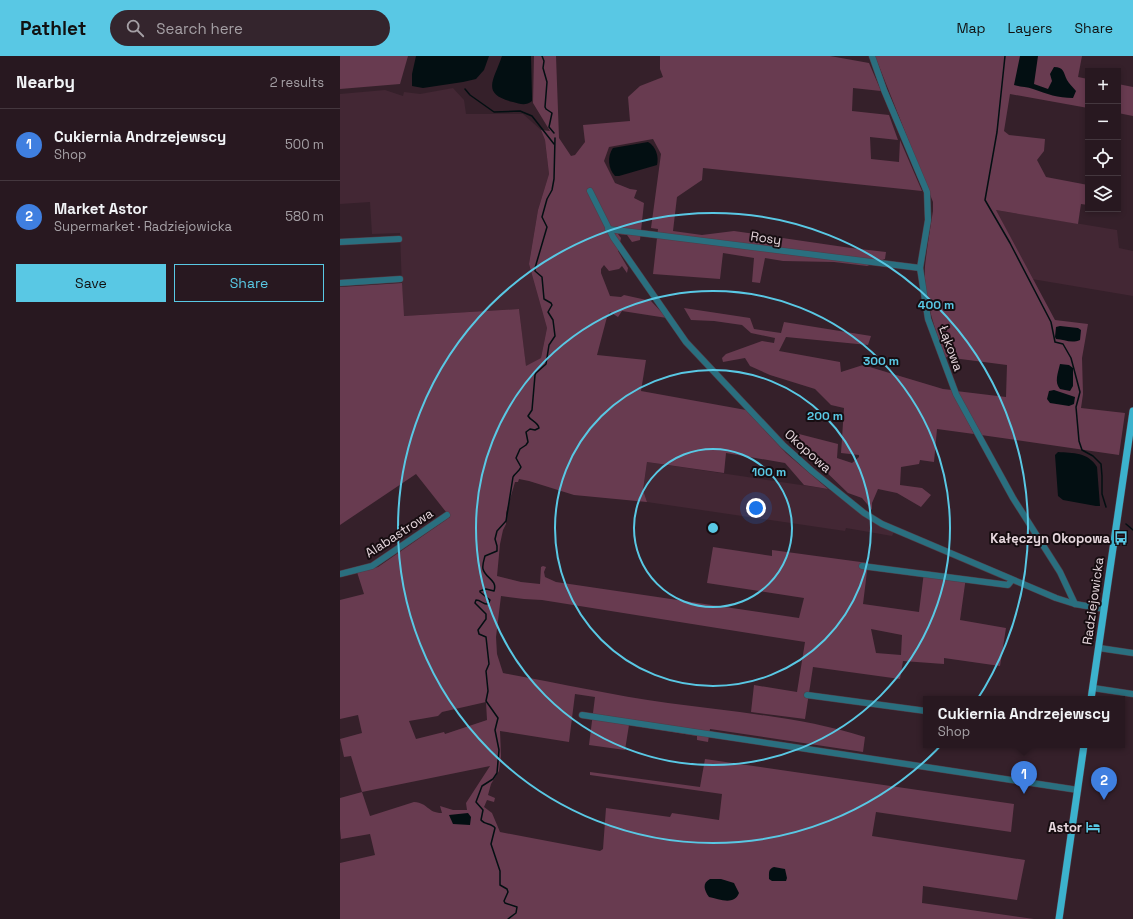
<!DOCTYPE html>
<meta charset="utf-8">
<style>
:root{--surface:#281820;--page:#34252d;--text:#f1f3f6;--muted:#a5a0a5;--line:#44373e;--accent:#59c8e4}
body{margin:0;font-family:"Space Grotesk",sans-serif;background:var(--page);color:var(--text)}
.controls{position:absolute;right:12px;top:12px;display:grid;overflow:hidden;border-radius:0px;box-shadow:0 2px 6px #0003}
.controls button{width:36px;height:36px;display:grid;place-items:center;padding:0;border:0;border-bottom:1px solid var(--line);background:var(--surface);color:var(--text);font:20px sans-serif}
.you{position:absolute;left:416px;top:452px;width:14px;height:14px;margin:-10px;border:3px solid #fff;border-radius:50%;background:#1a73e8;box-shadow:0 0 0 6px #1a73e833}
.badge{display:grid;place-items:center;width:26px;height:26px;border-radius:50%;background:var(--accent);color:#fff;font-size:13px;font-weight:700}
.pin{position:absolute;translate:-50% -33px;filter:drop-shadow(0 1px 2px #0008)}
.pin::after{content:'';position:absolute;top:21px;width:14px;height:12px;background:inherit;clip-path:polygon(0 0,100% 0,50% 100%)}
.popup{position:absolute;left:583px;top:640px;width:202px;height:52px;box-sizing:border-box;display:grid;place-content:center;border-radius:0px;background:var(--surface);filter:drop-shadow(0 1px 3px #0005);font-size:13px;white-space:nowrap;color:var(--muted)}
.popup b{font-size:15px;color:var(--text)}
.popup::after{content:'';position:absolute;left:50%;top:100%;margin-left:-8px;border:8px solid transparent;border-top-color:var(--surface)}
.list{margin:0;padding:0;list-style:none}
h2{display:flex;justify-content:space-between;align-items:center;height:52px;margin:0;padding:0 16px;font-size:17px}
h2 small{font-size:13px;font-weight:400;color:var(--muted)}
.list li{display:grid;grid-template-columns:26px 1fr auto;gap:12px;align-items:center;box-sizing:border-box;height:72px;padding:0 16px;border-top:1px solid var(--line)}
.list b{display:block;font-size:15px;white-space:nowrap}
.list p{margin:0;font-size:13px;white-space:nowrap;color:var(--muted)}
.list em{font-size:13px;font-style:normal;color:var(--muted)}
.actions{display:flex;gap:8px;padding:12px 16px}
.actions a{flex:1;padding:9px 0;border:1px solid var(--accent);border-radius:0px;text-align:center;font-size:14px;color:var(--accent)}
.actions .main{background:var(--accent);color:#111}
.icon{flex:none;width:22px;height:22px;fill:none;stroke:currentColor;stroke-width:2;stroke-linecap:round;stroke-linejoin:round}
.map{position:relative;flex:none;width:793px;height:863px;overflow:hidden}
header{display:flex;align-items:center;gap:24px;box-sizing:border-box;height:56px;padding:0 20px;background:var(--accent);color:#111}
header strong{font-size:19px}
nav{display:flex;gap:22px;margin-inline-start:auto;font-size:14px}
.search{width:280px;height:36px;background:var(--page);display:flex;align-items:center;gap:10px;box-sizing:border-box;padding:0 14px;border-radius:22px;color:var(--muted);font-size:15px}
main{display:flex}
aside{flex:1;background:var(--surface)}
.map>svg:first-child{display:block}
</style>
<header>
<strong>Pathlet</strong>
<div class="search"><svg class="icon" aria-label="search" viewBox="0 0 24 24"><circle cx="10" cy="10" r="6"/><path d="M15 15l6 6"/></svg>Search here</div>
<nav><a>Map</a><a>Layers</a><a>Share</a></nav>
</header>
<main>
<aside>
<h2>Nearby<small>2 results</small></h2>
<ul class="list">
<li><span class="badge" style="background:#3f7fe0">1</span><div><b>Cukiernia Andrzejewscy</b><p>Shop</p></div><em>500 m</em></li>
<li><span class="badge" style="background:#3f7fe0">2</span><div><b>Market Astor</b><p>Supermarket · Radziejowicka</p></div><em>580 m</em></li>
</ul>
<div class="actions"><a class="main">Save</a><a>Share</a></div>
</aside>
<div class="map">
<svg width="793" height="863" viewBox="0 0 793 863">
<rect width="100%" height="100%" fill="#35202a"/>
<g fill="#432734">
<path d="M 113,32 L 124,44 L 126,58 L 183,58 L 201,74 L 205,84 L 209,118 L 198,154 L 189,208 L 207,272 L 201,302 L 186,311 L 179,253 L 63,260 L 60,177 L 32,178 L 30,146 L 0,148 L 0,38 L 45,34 L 63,40 L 64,36 L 80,38 Z"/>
<path d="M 656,154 L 777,174 L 779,192 L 793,195 L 793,240 L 692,223 Z"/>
<path d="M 307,406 L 488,433 L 554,476 L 552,480 L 506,472 L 505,475 L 307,446 L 303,434 Z"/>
</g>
<g fill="#683b50" fill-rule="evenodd">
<path d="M 0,0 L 68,0 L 60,28 L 0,33 Z"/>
<path d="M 194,0 L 216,0 L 219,82 L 231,100 L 235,99 L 245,86 L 243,69 L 290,65 L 288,41 L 300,30 L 323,21 L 320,13 L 320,0 L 490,0 L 529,7 L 541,35 L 513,32 L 512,55 L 549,59 L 558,84 L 530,81 L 531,103 L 559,106 L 560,84 L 582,135 L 363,112 L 362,124 L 337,141 L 333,175 L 362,179 L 394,175 L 511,192 L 546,196 L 545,203 L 527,210 L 494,206 L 443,205 L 425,202 L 420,227 L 412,226 L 414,202 L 383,197 L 380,223 L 313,218 L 318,173 L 311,172 L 321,98 L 313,83 L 269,91 L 264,105 L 275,127 L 290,133 L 297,134 L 294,142 L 304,147 L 300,184 L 292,186 L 287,179 L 278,178 L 281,182 L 278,195 L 288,212 L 287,217 L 282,210 L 279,213 L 269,215 L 264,209 L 261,213 L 261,217 L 270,240 L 281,241 L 284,239 L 311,245 L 327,262 L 282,255 L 278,261 L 270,256 L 267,261 L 257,299 L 306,304 L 301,335 L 406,354 L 446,397 L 488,433 L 464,429 L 445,407 L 386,397 L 384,417 L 307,406 L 303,434 L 307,446 L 234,439 L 189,425 L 179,423 L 178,426 L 175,426 L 166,457 L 166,468 L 163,474 L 160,488 L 157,520 L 181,526 L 200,528 L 201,511 L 203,510 L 206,511 L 204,516 L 205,521 L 216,526 L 459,562 L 464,542 L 367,527 L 373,491 L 432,500 L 432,494 L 528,507 L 523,548 L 579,556 L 584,516 L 626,521 L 620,564 L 666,572 L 660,610 L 604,602 L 604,608 L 563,605 L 560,623 L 473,611 L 465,663 L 411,656 L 414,629 L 457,636 L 465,586 L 202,544 L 184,543 L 161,540 L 156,581 L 157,598 L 163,617 C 218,627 272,639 328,647 C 393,656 462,661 525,681 L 523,696 L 370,673 L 368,686 L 357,684 L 357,680 L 289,669 L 285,694 L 249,689 L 255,641 L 235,638 L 229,686 L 160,675 L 161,700 L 159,715 L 151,728 L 148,739 L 155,742 L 154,746 L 147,744 L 144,751 L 152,757 L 160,776 L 260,795 L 263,793 L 266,752 L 330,761 L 332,757 L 379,764 L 382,738 L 250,719 L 250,716 L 360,731 L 365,703 L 674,748 L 671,776 L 536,756 L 532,780 L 685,804 L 677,844 L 583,830 L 582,847 L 694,863 L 0,863 L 0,807 L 35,799 L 30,778 L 1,783 L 0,773 L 0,742 L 22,736 L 11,700 L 4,701 L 0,683 L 22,677 L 18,659 L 0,663 L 0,544 L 24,538 L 17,516 L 38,511 L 110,461 L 76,418 L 0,469 L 0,231 L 62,227 L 64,260 L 179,253 L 186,310 L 201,302 L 207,272 L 189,208 L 198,154 L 209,118 L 205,84 L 201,74 L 210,75 L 193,47 ZM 531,573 L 562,579 L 561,599 L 536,597 ZM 146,646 L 147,664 L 105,678 L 104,676 L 76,683 L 69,665 L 98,660 L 102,656 ZM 150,710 L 126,747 L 127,754 L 113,754 L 100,750 L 102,757 C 87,757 89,747 74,746 L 30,760 L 22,736 Z"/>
<path d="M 535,0 L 742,0 L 738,21 L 748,23 L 748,52 L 670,38 L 664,75 L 669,79 L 705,83 L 704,95 L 697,104 L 706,121 L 748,129 L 748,149 L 741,148 L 738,168 L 656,154 L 715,264 L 748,268 L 742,302 L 743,338 L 741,352 L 785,357 L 779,399 L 641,379 L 616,335 L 666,341 L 667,309 L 605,301 C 595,272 583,242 585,210 C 587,192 590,173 593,155 L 593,146 Z"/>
<path d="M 778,28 L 793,31 L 793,60 L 778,57 Z"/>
<path d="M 344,252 L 410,262 L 414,273 L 441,277 L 444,266 L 531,280 L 528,289 L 446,281 L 439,295 L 500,306 L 501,316 L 523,309 L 603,333 L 612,334 L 634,378 L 597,373 L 594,406 L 580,404 L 579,408 L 561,411 L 560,429 L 582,432 L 591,439 L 581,451 L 557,437 L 538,433 L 532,447 L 532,454 L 522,442 L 508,437 L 480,410 L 455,385 L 459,378 L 498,388 L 497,402 L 512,407 L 519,401 L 519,399 L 501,397 L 504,352 L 491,349 L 475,333 L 430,319 L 410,310 L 405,302 L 383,306 L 382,302 L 386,298 L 422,285 L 434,287 L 435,282 L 411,277 L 402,269 L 374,265 L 351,264 Z"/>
</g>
<g fill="#030f12">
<path d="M 76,0 L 149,0 L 144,14 L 136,23 L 123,26 L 83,32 L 72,30 L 72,18 Z"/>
<path d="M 162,0 L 191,0 L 192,41 L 192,45 C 186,50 180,48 173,46 C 140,38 154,24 162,0 Z"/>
<path d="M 680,0 L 698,0 L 694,28 L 708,33 L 712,25 L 710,18 L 714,11 C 724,11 723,16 727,24 C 729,28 733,31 736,35 L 733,42 C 718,42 707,38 693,33 C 687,31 680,31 674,29 Z"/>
<path d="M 308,86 C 316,90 319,101 317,109 L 279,120 L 275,120 C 268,113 267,100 273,92 Z"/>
<path d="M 720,270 L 738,272 L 741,274 L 740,284 C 731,288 724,283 716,283 L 715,281 L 716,271 Z"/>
<path d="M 720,308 L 729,309 L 733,312 L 733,330 L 730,335 L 720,333 C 714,326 718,317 720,308 Z"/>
<path d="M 714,334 L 735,341 L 734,348 L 729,350 L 710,347 L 707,343 L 709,335 Z"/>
<path d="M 718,396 C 733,397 748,396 757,411 L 760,450 L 756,450 L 723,444 L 718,440 L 715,399 Z"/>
<path d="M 128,757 L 131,761 L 130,769 L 113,768 L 109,759 Z"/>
<path d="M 434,811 L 445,813 L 447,822 L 446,825 L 432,825 L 429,823 C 429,817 428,813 434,811 Z"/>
<path d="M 370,823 L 381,823 L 394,827 L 399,837 C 394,850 379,843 369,841 C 364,834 362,827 370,823 Z"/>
</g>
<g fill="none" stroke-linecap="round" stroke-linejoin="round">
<g stroke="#030f12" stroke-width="1.5">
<path d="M 202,0 L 204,5 L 203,12 L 207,26 L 205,51 L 206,53 L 212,57 L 209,71 L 214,77"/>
<path d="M 665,0 L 657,76 L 645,144 L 670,187 L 711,266 L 715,286 L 723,288 L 731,302 L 740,336 L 736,351 L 739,385 L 742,394 L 753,400 L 761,408 L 762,420 L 762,438 L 766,451"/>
<path d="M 125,33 L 130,39 L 154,56 L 180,55 L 192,60 L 214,88"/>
<path d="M 786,468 L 793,474"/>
<path d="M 168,863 L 176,857 L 177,851 L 165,847 L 164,845 L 168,836 L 167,833 L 160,829 L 160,815 L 151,788 L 155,772 C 152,767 145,769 141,764 L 143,754 L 136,746 L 142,730 L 153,723 L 157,717 L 159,694 L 155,674 L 158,662 L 146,645 L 148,635 L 146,615 L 149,608 L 146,581 L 139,578 L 138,574 L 146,563 L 146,558 L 135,547 L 136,544 C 141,544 144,549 148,548 L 150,544 L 140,536 L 140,535 L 146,533 L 154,535 C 158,524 145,522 143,513 C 142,509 144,504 145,500 L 157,495 L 157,490 L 155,483 L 157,475 L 166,465 L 173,421 C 175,417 179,416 181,411 L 176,402 L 180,393 L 186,389 L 188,386 L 186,376 L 190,373 L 195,374 L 199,372 C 198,366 191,365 188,360 L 192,354 L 195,319 L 196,317 L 206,308 L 209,289 L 215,280 L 213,264 L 208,256 L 212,249 L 211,247 L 204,243 L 202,221 L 195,215 L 195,212 L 207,171 L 202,161 L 207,143 L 212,134 L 214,123 L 215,82"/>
</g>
<defs>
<g id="minor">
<path d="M 532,0 L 544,34 L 587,136 L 588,164 L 580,212 L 588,263 L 616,338 L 673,442 L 720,516 L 735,548"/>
<path d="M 250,135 L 273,181 L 346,286 L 443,389 L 472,415 L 524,457 L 542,468 L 716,542 L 735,548 L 764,553"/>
<path d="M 268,173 L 580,212"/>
<path d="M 0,186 L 59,183"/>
<path d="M 0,227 L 60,223"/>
<path d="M 522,510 L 668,529 L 672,524"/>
<path d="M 0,518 L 32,510 L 107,459"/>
<path d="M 759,592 L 793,597"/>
<path d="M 753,632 L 793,638"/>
<path d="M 467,639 L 586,655"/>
<path d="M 242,659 L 738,734"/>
</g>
<g id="major">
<path d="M 751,643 L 793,355"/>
<path d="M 719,863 L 744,689"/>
</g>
</defs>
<use href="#minor" stroke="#513d47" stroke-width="7"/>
<use href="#major" stroke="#513d47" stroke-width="8"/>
<use href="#minor" stroke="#2a6f7f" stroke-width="6"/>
<use href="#major" stroke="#3cb2cd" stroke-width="7"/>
</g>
<g fill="none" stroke="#59c8e4" stroke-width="2">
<circle cx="373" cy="472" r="79"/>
<circle cx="373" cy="472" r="158"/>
<circle cx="373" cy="472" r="237"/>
<circle cx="373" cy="472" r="315"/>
</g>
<defs>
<symbol id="bus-bare" viewBox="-9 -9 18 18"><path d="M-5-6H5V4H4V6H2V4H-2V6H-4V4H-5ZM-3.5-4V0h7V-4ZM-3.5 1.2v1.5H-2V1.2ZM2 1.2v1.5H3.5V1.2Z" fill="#59c8e4" stroke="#170d11" stroke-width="2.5" paint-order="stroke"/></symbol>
<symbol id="hotel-bare" viewBox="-9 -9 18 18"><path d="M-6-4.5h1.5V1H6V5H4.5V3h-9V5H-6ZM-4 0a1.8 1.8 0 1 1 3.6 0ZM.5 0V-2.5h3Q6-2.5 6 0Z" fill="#59c8e4" stroke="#170d11" stroke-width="2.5" paint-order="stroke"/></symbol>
</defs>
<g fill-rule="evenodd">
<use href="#bus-bare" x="771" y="472" width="20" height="20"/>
<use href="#hotel-bare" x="743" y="761" width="20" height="20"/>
</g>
<g text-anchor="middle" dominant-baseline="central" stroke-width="4" stroke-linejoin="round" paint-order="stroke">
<g font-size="13" fill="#e6d7dd" stroke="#170d11">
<text transform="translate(426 182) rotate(8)">Rosy</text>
<text transform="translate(611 292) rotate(70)">Łąkowa</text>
<text transform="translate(468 395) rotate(42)">Okopowa</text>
<text transform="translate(59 477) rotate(-33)">Alabastrowa</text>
<text transform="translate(753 545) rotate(-82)">Radziejowicka</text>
</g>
<g font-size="13" font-weight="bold" fill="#e6d7dd" stroke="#170d11" text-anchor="end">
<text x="770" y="482">Kałęczyn Okopowa</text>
<text x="742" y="771">Astor</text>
</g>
</g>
<circle cx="373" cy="472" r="6" fill="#59c8e4" stroke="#170d11" stroke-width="2"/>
<g font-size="12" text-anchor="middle" font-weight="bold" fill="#59c8e4" stroke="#170d11" stroke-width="4" stroke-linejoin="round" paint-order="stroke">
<text x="596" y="253">400 m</text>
<text x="541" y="309">300 m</text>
<text x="485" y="364">200 m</text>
<text x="429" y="420">100 m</text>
</g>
</svg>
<div class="controls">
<button>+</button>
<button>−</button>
<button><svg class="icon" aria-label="locate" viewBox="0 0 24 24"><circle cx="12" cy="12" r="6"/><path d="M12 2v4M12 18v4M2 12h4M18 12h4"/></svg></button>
<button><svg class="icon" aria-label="layers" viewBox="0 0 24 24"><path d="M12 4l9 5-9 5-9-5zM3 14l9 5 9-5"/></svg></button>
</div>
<div class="you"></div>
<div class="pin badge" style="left:684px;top:738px;background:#3f7fe0">1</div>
<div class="popup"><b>Cukiernia Andrzejewscy</b>Shop</div>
<div class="pin badge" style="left:764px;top:744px;background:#3f7fe0">2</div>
</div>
</main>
